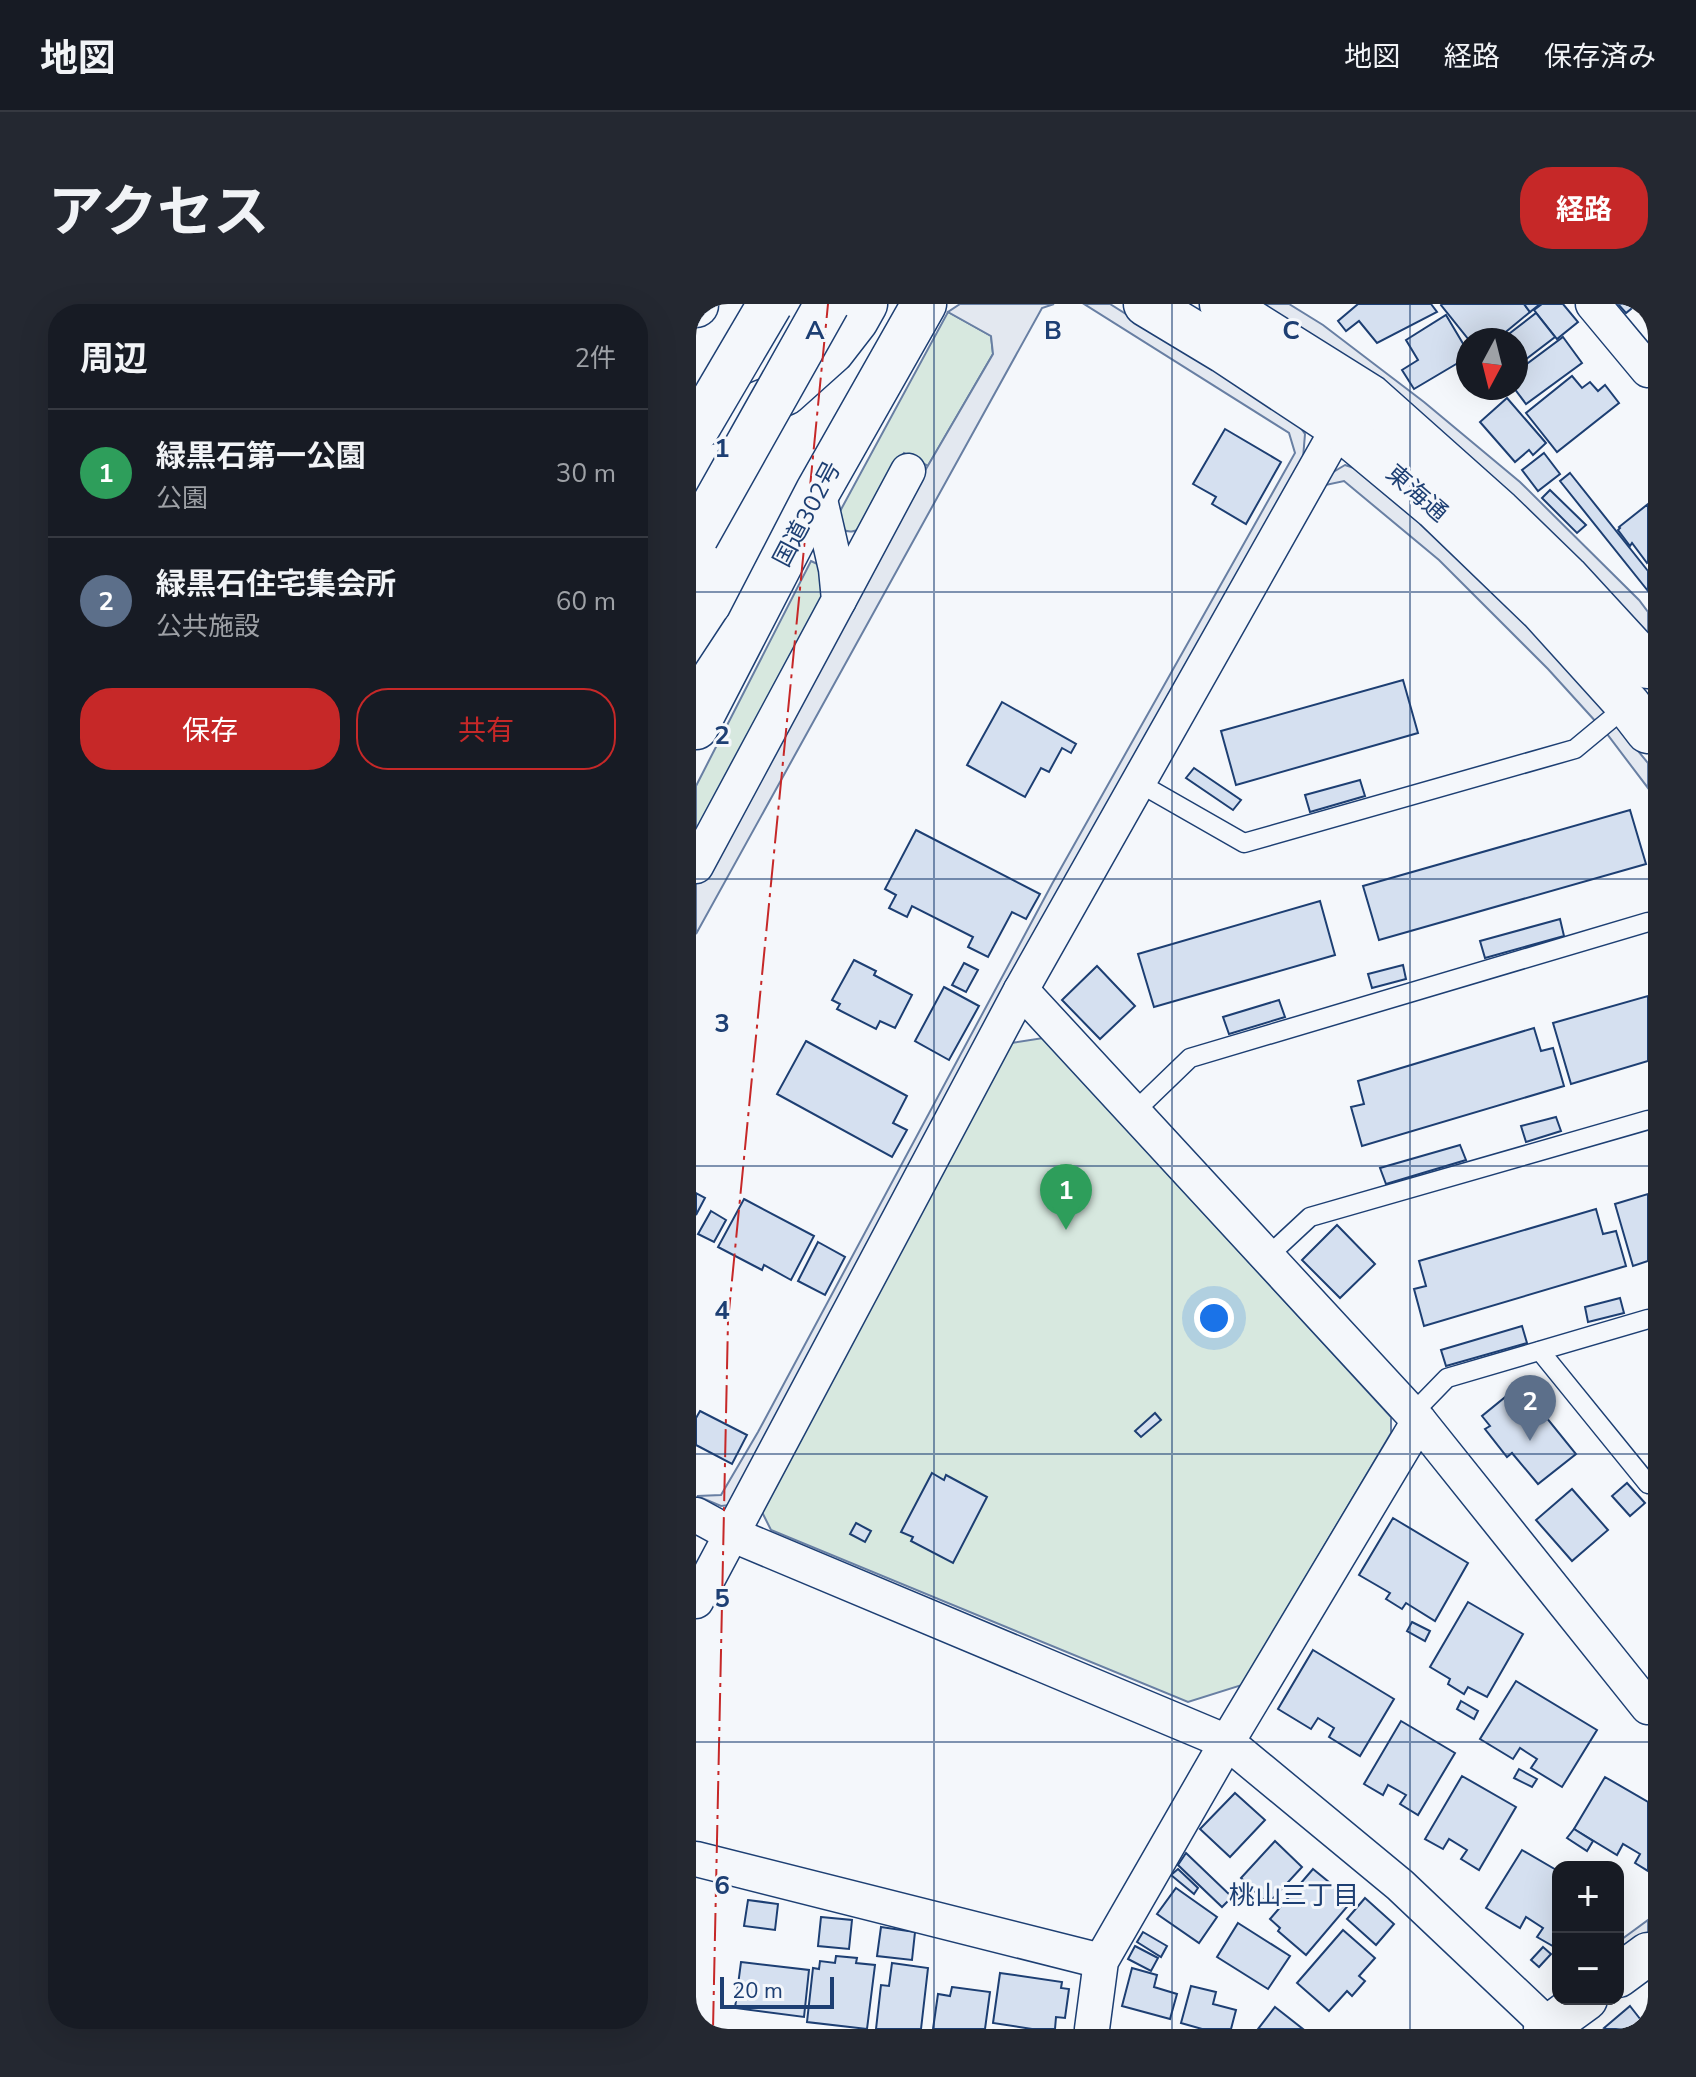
<!DOCTYPE html>
<html lang="ja">
<meta charset="utf-8">
<style>
:root{--surface:#171b24;--page:#242831;--text:#f1f3f6;--muted:#9ea1a6;--line:#363941;--accent:#c62828}
body{margin:0;font-family:"Nunito Sans","Noto Sans JP",sans-serif;background:var(--page);color:var(--text)}
.controls{position:absolute;right:24px;bottom:24px;display:grid;overflow:hidden;border-radius:16px;box-shadow:0 8px 32px #0002}
.controls button{width:72px;height:72px;display:grid;place-items:center;padding:0;border:0;border-bottom:2px solid var(--line);background:var(--surface);color:var(--text);font:40px sans-serif}
.compass{position:absolute;left:760px;top:24px;width:72px;height:72px;border-radius:50%;background:var(--surface);box-shadow:0 8px 32px #0002;rotate:187deg}
.scale{position:absolute;left:24px;bottom:20px;width:114px;box-sizing:border-box;padding-left:8px;border:4px solid #1d3f73;border-top:0;font-size:22px;line-height:28px;white-space:nowrap;color:#1d3f73;-webkit-text-stroke:6px #f4f7fb;paint-order:stroke}
.you{position:absolute;left:518px;top:1014px;width:28px;height:28px;margin:-20px;border:6px solid #fff;border-radius:50%;background:#1a73e8;box-shadow:0 0 0 12px #1a73e833}
.badge{display:grid;place-items:center;width:52px;height:52px;border-radius:50%;background:var(--accent);color:#fff;font-size:26px;font-weight:700}
.pin{position:absolute;translate:-50% -66px;filter:drop-shadow(0 2px 4px #0008)}
.pin::after{content:'';position:absolute;top:42px;width:28px;height:24px;background:inherit;clip-path:polygon(0 0,100% 0,50% 100%)}
.list{margin:0;padding:0;list-style:none}
h2{display:flex;justify-content:space-between;align-items:center;height:104px;margin:0;padding:0 32px;font-size:34px}
h2 small{font-size:26px;font-weight:400;color:var(--muted)}
.list li{display:grid;grid-template-columns:52px 1fr auto;gap:24px;align-items:center;box-sizing:border-box;height:128px;padding:0 32px;border-top:2px solid var(--line)}
.list b{display:block;font-size:30px;white-space:nowrap}
.list p{margin:0;font-size:26px;white-space:nowrap;color:var(--muted)}
.list em{font-size:26px;font-style:normal;color:var(--muted)}
.actions{display:flex;gap:16px;padding:24px 32px}
.actions a{flex:1;padding:18px 0;border:2px solid var(--accent);border-radius:32px;text-align:center;font-size:28px;color:var(--accent)}
.actions .main{background:var(--accent);color:#fff}
.map{position:relative;flex:none;width:952px;height:1725px;overflow:hidden;border-radius:32px}
header{display:flex;align-items:center;gap:48px;box-sizing:border-box;height:112px;padding:0 40px;background:var(--surface);border-bottom:2px solid var(--line)}
header strong{font-size:38px}
nav{display:flex;gap:44px;margin-inline-start:auto;font-size:28px}
.intro{display:flex;align-items:center;justify-content:space-between;box-sizing:border-box;height:192px;padding:0 48px}
h1{margin:0;font-size:56px}
.button{padding:20px 36px;border-radius:32px;background:var(--accent);color:#fff;font-size:28px;font-weight:700}
main{display:flex;gap:48px;padding:0 48px}
aside{flex:1;background:var(--surface);border-radius:32px;box-shadow:0 8px 32px #0002}
.map>svg:first-child{display:block}
</style>
<header>
<strong>地図</strong>
<nav><a>地図</a><a>経路</a><a>保存済み</a></nav>
</header>
<div class="intro"><h1>アクセス</h1><a class="button">経路</a></div>
<main>
<aside>
<h2>周辺<small>2件</small></h2>
<ul class="list">
<li><span class="badge" style="background:#2e9e5b">1</span><div><b>緑黒石第一公園</b><p>公園</p></div><em>30 m</em></li>
<li><span class="badge" style="background:#5c6f8a">2</span><div><b>緑黒石住宅集会所</b><p>公共施設</p></div><em>60 m</em></li>
</ul>
<div class="actions"><a class="main">保存</a><a>共有</a></div>
</aside>
<div class="map">
<svg width="952" height="1725" viewBox="0 0 952 1725">
<rect width="100%" height="100%" fill="#f4f7fb"/>
<g fill="#d7e8df" stroke="#687fa3" stroke-width="2">
<path d="M 252,8 L 295,32 L 297,50 L 232,162 L 208,149 L 166,224 C 158,228 153,229 145,225 L 142,211 Z"/>
<path d="M 115,257 L 134,266 L 129,303 L 0,541 L 0,482 Z"/>
<path d="M 347,734 L 695,1113 L 695,1129 L 546,1381 L 492,1398 L 75,1226 L 66,1208 L 315,739 Z"/>
</g>
<g fill="#e3e8f0" stroke="#687fa3" stroke-width="2">
<path d="M 264,0 L 358,0 L 346,4 L 0,630 L 0,580 L 174,261 L 297,50 L 295,32 L 252,8 Z"/>
<path d="M 388,0 L 414,0 L 590,111 L 604,123 L 609,130 L 607,154 L 34,1201 L 25,1202 L 1,1192 L 25,1191 L 62,1128 L 356,580 L 599,149 L 593,129 Z"/>
<path d="M 564,0 L 593,0 L 627,21 L 728,98 L 824,178 L 943,296 L 952,308 L 952,334 Z"/>
<path d="M 649,161 L 658,164 L 707,203 L 864,352 L 952,459 L 952,484 L 911,430 L 852,365 L 743,256 L 648,177 L 625,182 L 634,170 Z"/>
<path d="M 952,1616 L 952,1628 L 922,1651 L 922,1638 Z"/>
</g>
<g fill="#d5e0f0" stroke="#1d3f73" stroke-width="2">
<path d="M 662,0 L 735,0 L 741,8 L 681,39 L 663,17 L 650,27 L 642,17 Z"/>
<path d="M 746,0 L 828,0 L 834,8 L 800,36 L 773,36 L 745,1 Z"/>
<path d="M 828,0 L 844,0 L 834,8 Z"/>
<path d="M 846,0 L 867,0 L 882,18 L 861,35 L 838,6 Z"/>
<path d="M 922,0 L 941,0 L 930,9 Z"/>
<path d="M 840,9 L 859,33 L 820,63 L 820,36 L 805,36 Z"/>
<path d="M 750,11 L 772,48 L 772,53 L 718,85 L 706,66 L 722,56 L 710,36 Z"/>
<path d="M 867,33 L 886,59 L 830,100 L 818,84 L 820,84 L 820,68 Z"/>
<path d="M 876,72 L 886,84 L 894,78 L 902,87 L 909,81 L 923,99 L 861,148 L 830,109 Z"/>
<path d="M 811,94 L 850,139 L 837,151 L 833,146 L 819,158 L 784,118 Z"/>
<path d="M 529,125 L 585,158 L 550,220 L 516,200 L 520,193 L 497,180 Z"/>
<path d="M 848,149 L 864,170 L 842,187 L 826,166 Z"/>
<path d="M 874,169 L 952,267 L 952,287 L 864,177 Z"/>
<path d="M 854,186 L 890,221 L 881,229 L 846,194 Z"/>
<path d="M 952,200 L 952,258 L 951,259 L 936,239 L 934,242 L 922,226 L 924,224 L 923,223 Z"/>
<path d="M 707,376 L 722,429 L 540,481 L 525,427 Z"/>
<path d="M 306,398 L 380,440 L 375,449 L 366,444 L 353,468 L 345,464 L 329,493 L 271,461 Z"/>
<path d="M 498,464 L 545,496 L 537,506 L 490,474 Z"/>
<path d="M 664,476 L 669,492 L 614,508 L 609,491 Z"/>
<path d="M 934,506 L 950,560 L 683,636 L 667,582 Z"/>
<path d="M 220,526 L 344,590 L 330,615 L 316,608 L 292,653 L 272,643 L 277,633 L 216,602 L 211,613 L 193,604 L 200,591 L 189,585 Z"/>
<path d="M 624,597 L 639,651 L 458,703 L 442,650 Z"/>
<path d="M 864,615 L 868,632 L 789,654 L 784,637 Z"/>
<path d="M 158,656 L 180,667 L 178,671 L 216,691 L 199,724 L 184,717 L 180,725 L 141,705 L 144,700 L 136,696 Z"/>
<path d="M 268,659 L 282,666 L 270,688 L 256,681 Z"/>
<path d="M 707,661 L 710,675 L 676,684 L 672,670 Z"/>
<path d="M 401,662 L 439,702 L 404,735 L 366,696 Z"/>
<path d="M 248,683 L 283,702 L 253,756 L 219,737 Z"/>
<path d="M 952,692 L 952,757 L 875,780 L 857,719 Z"/>
<path d="M 583,696 L 589,713 L 533,730 L 527,713 Z"/>
<path d="M 838,724 L 845,747 L 857,744 L 868,782 L 666,842 L 655,803 L 668,800 L 662,777 Z"/>
<path d="M 110,737 L 211,792 L 197,819 L 211,826 L 196,853 L 81,790 Z"/>
<path d="M 860,813 L 865,827 L 830,838 L 825,822 Z"/>
<path d="M 764,841 L 770,856 L 690,880 L 684,864 Z"/>
<path d="M 0,889 L 9,894 L 0,911 Z"/>
<path d="M 952,890 L 952,957 L 937,962 L 919,900 Z"/>
<path d="M 48,895 L 118,932 L 95,976 L 68,961 L 66,966 L 22,943 Z"/>
<path d="M 900,905 L 907,930 L 920,927 L 930,962 L 728,1022 L 718,985 L 730,982 L 723,957 Z"/>
<path d="M 15,907 L 30,916 L 18,938 L 2,930 Z"/>
<path d="M 641,921 L 679,960 L 644,994 L 606,956 Z"/>
<path d="M 122,938 L 149,953 L 129,991 L 102,977 Z"/>
<path d="M 924,994 L 928,1009 L 892,1018 L 889,1003 Z"/>
<path d="M 826,1022 L 831,1039 L 750,1062 L 745,1046 Z"/>
<path d="M 824,1081 L 880,1150 L 842,1180 L 816,1149 L 811,1153 L 789,1125 L 794,1122 L 786,1112 Z"/>
<path d="M 4,1107 L 51,1131 L 36,1160 L 0,1141 L 0,1114 Z"/>
<path d="M 459,1109 L 465,1116 L 445,1133 L 439,1127 Z"/>
<path d="M 236,1169 L 248,1176 L 250,1171 L 291,1193 L 257,1259 L 215,1237 L 217,1233 L 205,1228 Z"/>
<path d="M 931,1179 L 949,1199 L 934,1212 L 916,1192 Z"/>
<path d="M 876,1185 L 912,1226 L 876,1257 L 840,1216 Z"/>
<path d="M 697,1214 L 772,1259 L 739,1317 L 710,1299 L 706,1305 L 690,1295 L 694,1289 L 663,1271 Z"/>
<path d="M 160,1219 L 175,1227 L 169,1238 L 154,1230 Z"/>
<path d="M 772,1298 L 827,1330 L 791,1393 L 772,1383 L 768,1390 L 752,1380 L 754,1375 L 734,1363 Z"/>
<path d="M 716,1318 L 734,1327 L 729,1337 L 711,1327 Z"/>
<path d="M 617,1346 L 698,1395 L 664,1452 L 633,1433 L 638,1424 L 622,1414 L 615,1425 L 582,1405 Z"/>
<path d="M 820,1377 L 901,1426 L 866,1483 L 835,1464 L 841,1455 L 824,1444 L 817,1455 L 784,1435 Z"/>
<path d="M 765,1397 L 782,1407 L 778,1415 L 761,1405 Z"/>
<path d="M 705,1417 L 759,1449 L 722,1511 L 704,1500 L 710,1491 L 692,1481 L 687,1491 L 668,1480 Z"/>
<path d="M 823,1465 L 841,1475 L 836,1483 L 818,1474 Z"/>
<path d="M 766,1472 L 820,1503 L 783,1566 L 765,1555 L 771,1546 L 753,1535 L 747,1545 L 729,1535 Z"/>
<path d="M 909,1473 L 952,1498 L 952,1567 L 939,1559 L 944,1550 L 927,1540 L 921,1551 L 878,1525 Z"/>
<path d="M 539,1489 L 569,1516 L 534,1553 L 504,1525 Z"/>
<path d="M 878,1525 L 897,1537 L 891,1547 L 871,1534 Z"/>
<path d="M 579,1537 L 606,1563 L 572,1600 L 545,1574 Z"/>
<path d="M 826,1546 L 862,1567 L 862,1645 L 841,1633 L 847,1624 L 830,1613 L 824,1624 L 790,1604 Z"/>
<path d="M 490,1549 L 536,1593 L 526,1603 L 482,1561 Z"/>
<path d="M 482,1565 L 502,1584 L 498,1590 L 475,1571 Z"/>
<path d="M 617,1565 L 656,1597 L 610,1651 L 582,1627 L 584,1624 L 574,1615 Z"/>
<path d="M 480,1584 L 521,1613 L 503,1639 L 461,1610 Z"/>
<path d="M 669,1594 L 698,1620 L 680,1641 L 651,1615 Z"/>
<path d="M 52,1596 L 82,1600 L 79,1626 L 48,1622 Z"/>
<path d="M 125,1613 L 156,1616 L 153,1645 L 122,1642 Z"/>
<path d="M 542,1619 L 594,1652 L 572,1685 L 521,1653 Z"/>
<path d="M 185,1623 L 219,1628 L 216,1656 L 181,1652 Z"/>
<path d="M 647,1626 L 679,1654 L 663,1672 L 669,1677 L 656,1692 L 651,1687 L 633,1707 L 601,1679 Z"/>
<path d="M 447,1628 L 471,1642 L 465,1653 L 441,1638 Z"/>
<path d="M 439,1642 L 462,1654 L 455,1667 L 432,1655 Z"/>
<path d="M 847,1643 L 855,1650 L 843,1663 L 835,1656 Z"/>
<path d="M 140,1652 L 161,1654 L 160,1659 L 179,1661 L 171,1725 L 111,1718 L 117,1664 L 123,1665 L 124,1657 L 139,1659 Z"/>
<path d="M 45,1658 L 113,1666 L 108,1713 L 39,1704 Z"/>
<path d="M 196,1659 L 232,1664 L 225,1725 L 180,1725 L 185,1681 L 193,1682 Z"/>
<path d="M 436,1664 L 461,1671 L 458,1683 L 481,1690 L 474,1715 L 426,1702 Z"/>
<path d="M 304,1669 L 366,1678 L 365,1684 L 373,1685 L 369,1714 L 360,1713 L 359,1725 L 336,1725 L 297,1719 Z"/>
<path d="M 495,1682 L 520,1688 L 517,1700 L 540,1706 L 535,1725 L 506,1725 L 485,1719 Z"/>
<path d="M 256,1683 L 294,1688 L 289,1725 L 237,1725 L 242,1690 L 254,1692 Z"/>
<path d="M 934,1702 L 952,1725 L 910,1725 L 908,1724 Z"/>
<path d="M 579,1703 L 607,1725 L 562,1725 Z"/>
</g>
<g fill="none" stroke-linecap="round" stroke-linejoin="round">
<defs>
<g id="service">
<path d="M 443,479 L 548,539 L 879,445 L 932,401"/>
<path d="M 438,808 L 494,754 L 952,618"/>
<path d="M 571,953 L 614,913 L 952,816"/>
<path d="M 844,1047 L 952,1180"/>
<path d="M 716,1110 L 751,1074 L 952,1015"/>
</g>
<g id="minor">
<path d="M 897,0 L 952,66"/>
<path d="M 143,296 L 212,167"/>
<path d="M 0,562 L 143,296 L 140,265 L 122,187"/>
<path d="M 325,686 L 723,1117 L 952,1403"/>
<path d="M 0,1211 L 35,1230 L 531,1438 L 704,1581 L 856,1725"/>
<path d="M 0,1297 L 325,686 L 643,123"/>
<path d="M 0,1555 L 405,1657"/>
<path d="M 396,1725 L 405,1657 L 531,1438 L 723,1117"/>
</g>
<g id="tertiary">
<path d="M 922,1672 L 952,1650"/>
<path d="M 849,1725 L 890,1695"/>
</g>
<g id="primary">
<path d="M 450,0 L 528,47 L 643,123 L 739,203 L 846,306 L 932,401 L 952,427"/>
<path d="M 526,0 L 674,93 L 803,208 L 870,273 L 952,362"/>
</g>
<g id="trunk">
<path d="M 0,1 L 0,0"/>
<path d="M 0,121 L 33,112 L 89,89 L 136,47 L 160,16 L 169,0"/>
<path d="M 0,423 L 122,187 L 228,0"/>
</g>
<path id="motorway" d="M 0,401 L 48,328"/>
</defs>
<use href="#service" stroke="#1d3f73" stroke-width="21"/>
<use href="#minor" stroke="#1d3f73" stroke-width="37"/>
<use href="#tertiary" stroke="#1d3f73" stroke-width="45"/>
<use href="#primary" stroke="#1d3f73" stroke-width="47"/>
<use href="#trunk" stroke="#1d3f73" stroke-width="47"/>
<use href="#motorway" stroke="#1d3f73" stroke-width="47"/>
<use href="#service" stroke="#f4f7fb" stroke-width="18"/>
<use href="#minor" stroke="#f4f7fb" stroke-width="34"/>
<use href="#tertiary" stroke="#f4f7fb" stroke-width="42"/>
<use href="#primary" stroke="#f4f7fb" stroke-width="44"/>
<use href="#trunk" stroke="#f4f7fb" stroke-width="44"/>
<use href="#motorway" stroke="#f4f7fb" stroke-width="44"/>
<defs>
<g id="motorway-bridge">
<path d="M 0,126 L 74,0"/>
<path d="M 0,233 L 131,0"/>
</g>
</defs>
<use href="#motorway-bridge" stroke="#1d3f73" stroke-width="47" stroke-linecap="butt"/>
<use href="#motorway-bridge" stroke="#f4f7fb" stroke-width="44"/>
<path stroke="#c62828" stroke-width="2" stroke-dasharray="28 6 4 6" stroke-linecap="butt" d="M 17,1725 L 32,1017 L 132,0"/>
</g>
<path fill="none" stroke="#1d3f73" stroke-width="2" stroke-opacity="0.55" d="M 238,0 L 238,1725M 476,0 L 476,1725M 714,0 L 714,1725M 0,288 L 952,288M 0,575 L 952,575M 0,862 L 952,862M 0,1150 L 952,1150M 0,1438 L 952,1438"/>
<g text-anchor="middle" dominant-baseline="central" stroke-width="6" stroke-linejoin="round" paint-order="stroke">
<g font-size="24" fill="#1d3f73" stroke="#f4f7fb">
<text transform="translate(721 189) rotate(41)">東海通</text>
<text transform="translate(111 210) rotate(-62)">国道302号</text>
</g>
<g font-size="26" fill="#1d3f73" stroke="#f4f7fb">
<text x="598" y="1591">桃山三丁目</text>
</g>
</g>
<g font-size="26" text-anchor="middle" font-weight="bold" fill="#1d3f73" stroke="#f4f7fb" stroke-width="6" stroke-linejoin="round" paint-order="stroke">
<text x="119" y="35">A</text>
<text x="357" y="35">B</text>
<text x="595" y="35">C</text>
<text x="26" y="153">1</text>
<text x="26" y="440">2</text>
<text x="26" y="728">3</text>
<text x="26" y="1015">4</text>
<text x="26" y="1303">5</text>
<text x="26" y="1590">6</text>
</g>
</svg>
<div class="controls">
<button>+</button>
<button>−</button>
</div>
<svg class="compass" viewBox="-18 -18 36 36"><path d="M0-13l5 13h-10z" fill="#e53935"/><path d="M0 13l5-13h-10z" fill="#9ea1a6"/></svg>
<div class="scale">20 m</div>
<div class="you"></div>
<div class="pin badge" style="left:370px;top:926px;background:#2e9e5b">1</div>
<div class="pin badge" style="left:834px;top:1137px;background:#5c6f8a">2</div>
</div>
</main>
